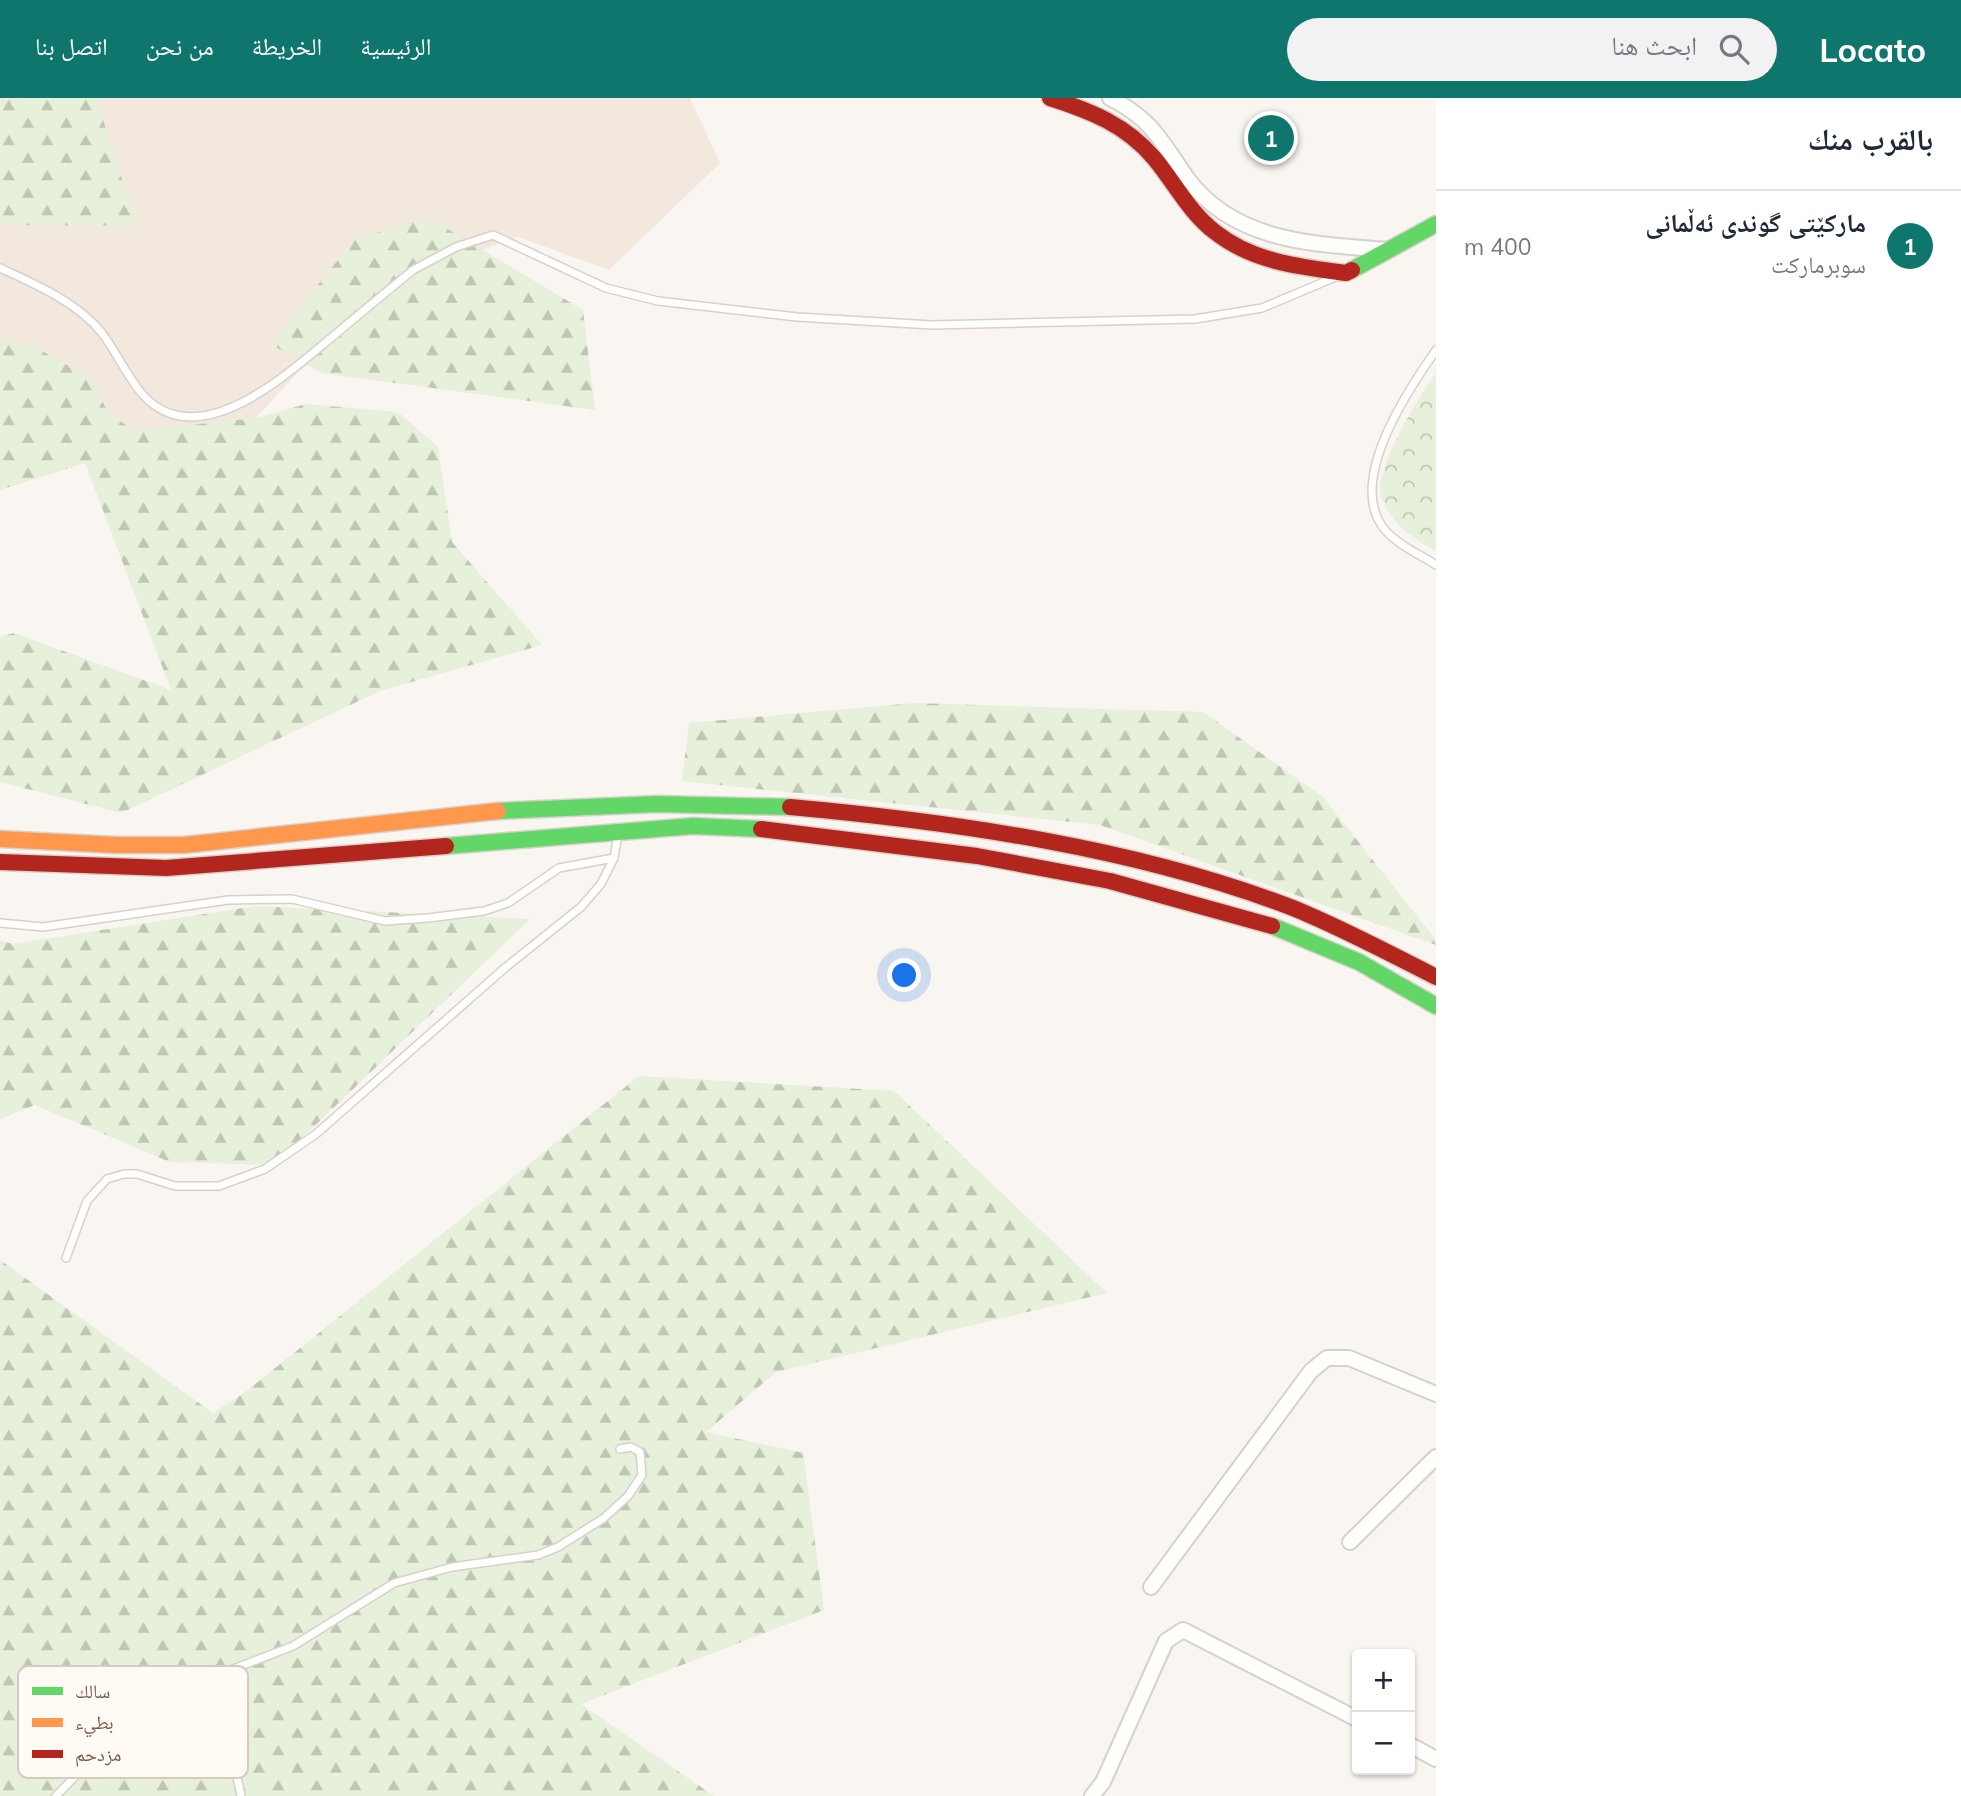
<!DOCTYPE html>
<html lang="ar">
<meta charset="utf-8">
<style>
:root{--surface:#fff;--page:#f2f2f3;--text:#1f2937;--muted:#747a83;--line:#e0e1e3;--accent:#0f766e}
body{margin:0;font-family:Mulish,"Noto Naskh Arabic",sans-serif;background:var(--page);color:var(--text);direction:rtl}
.controls{position:absolute;right:21px;bottom:21px;display:grid;overflow:hidden;border-radius:7px;box-shadow:0 2px 5px #0004}
.controls button{width:63px;height:63px;display:grid;place-items:center;padding:0;border:0;border-bottom:2px solid var(--line);background:var(--surface);color:var(--text);font:35px sans-serif}
.you{position:absolute;left:905px;top:878px;width:24px;height:24px;margin:-18px;border:5px solid #fff;border-radius:50%;background:#1a73e8;box-shadow:0 0 0 10px #1a73e833}
.badge{display:grid;place-items:center;width:46px;height:46px;border-radius:50%;background:var(--accent);color:#fff;font-size:23px;font-weight:700}
.pin{position:absolute;translate:-50% -50%;border:4px solid #fff;box-shadow:0 2px 7px #0006}
.list{margin:0;padding:0;list-style:none}
h2{display:flex;justify-content:space-between;align-items:center;height:91px;margin:0;padding:0 28px;font-size:30px}
h2 small{font-size:23px;font-weight:400;color:var(--muted)}
.list li{display:grid;grid-template-columns:46px 1fr auto;gap:21px;align-items:center;box-sizing:border-box;height:112px;padding:0 28px;border-top:2px solid var(--line)}
.list b{display:block;font-size:26px;white-space:nowrap}
.list p{margin:0;font-size:23px;white-space:nowrap;color:var(--muted)}
.list em{font-size:23px;font-style:normal;color:var(--muted)}
.icon{flex:none;width:38px;height:38px;fill:none;stroke:currentColor;stroke-width:2;stroke-linecap:round;stroke-linejoin:round}
.map{position:relative;flex:none;width:1436px;height:1698px;overflow:hidden;direction:ltr}
header{display:flex;align-items:center;gap:42px;box-sizing:border-box;height:98px;padding:0 35px;background:var(--accent);color:#fff}
header strong{font-size:33px}
nav{display:flex;gap:38px;margin-inline-start:auto;font-size:24px}
.search{width:490px;height:63px;background:var(--page);display:flex;align-items:center;gap:18px;box-sizing:border-box;padding:0 24px;border-radius:38px;color:var(--muted);font-size:26px}
main{display:flex}
aside{flex:1;background:var(--surface)}
.map>svg:first-child{display:block}
</style>
<header>
<strong>Locato</strong>
<div class="search"><svg class="icon" aria-label="search" viewBox="0 0 24 24"><circle cx="10" cy="10" r="6"/><path d="M15 15l6 6"/></svg>ابحث هنا</div>
<nav><a>الرئيسية</a><a>الخريطة</a><a>من نحن</a><a>اتصل بنا</a></nav>
</header>
<main>
<aside>
<h2>بالقرب منك<small></small></h2>
<ul class="list">
<li><span class="badge">1</span><div><b>مارکێتی گوندی ئەڵمانی</b><p>سوبرماركت</p></div><em>400 m</em></li>
</ul>
</aside>
<div class="map">
<svg width="1436" height="1698" viewBox="0 0 1436 1698">
<defs>
<pattern id="forest-firs" width="22" height="20" patternUnits="userSpaceOnUse" patternTransform="scale(1.75)"><rect width="22" height="20" fill="#e7f0db"/><path d="M5 1l3.5 6h-7zM16 11l3.5 6h-7z" fill="#c0c6b4"/></pattern>
<pattern id="park-crowns" width="20" height="18" patternUnits="userSpaceOnUse" patternTransform="scale(1.75)"><rect width="20" height="18" fill="#e7f0db"/><path d="M2 6a3 3 0 1 1 6 0M12 15a3 3 0 1 1 6 0" fill="none" stroke="#c0c6b4"/></pattern>
</defs>
<rect width="100%" height="100%" fill="#f9f5f0"/>
<path fill="#f2e8de" d="M 0,0 L 690,0 L 720,65 L 609,172 L 518,139 L 426,172 L 298,274 L 256,320 L 135,333 L 108,315 L 92,281 L 0,330 Z"/>
<g fill="url(#forest-firs)">
<path d="M 41,0 L 96,0 L 137,128 L 0,127 L 0,3 Z"/>
<path d="M 429,120 L 583,212 L 595,312 L 322,275 L 270,246 L 355,141 Z"/>
<path d="M 0,242 L 33,248 L 92,281 L 108,315 L 135,333 L 256,320 L 306,306 L 398,314 L 438,349 L 452,444 L 542,547 L 380,593 L 121,715 L 0,684 L 0,539 L 14,535 L 171,592 L 85,365 L 0,392 Z"/>
<path d="M 914,605 L 1203,614 L 1323,699 L 1436,842 L 1436,847 L 1100,727 L 682,683 L 689,625 Z"/>
<path d="M 256,808 L 530,821 L 274,1067 L 170,1064 L 35,1007 L 0,1021 L 0,842 L 12,846 Z"/>
<path d="M 639,978 L 894,993 L 1107,1195 L 776,1274 L 706,1334 L 803,1355 L 824,1512 L 581,1606 L 714,1698 L 0,1698 L 0,1162 L 213,1315 L 244,1295 Z"/>
</g>
<path fill="url(#park-crowns)" d="M 1436,275 L 1436,453 C 1413,441 1388,424 1381,397 C 1374,370 1420,297 1436,275 Z"/>
<g fill="none" stroke-linecap="round" stroke-linejoin="round">
<defs>
<g id="lane">
<path d="M 0,170 C 35,186 77,204 102,235 C 117,255 127,279 143,297 C 199,358 287,276 331,240 C 358,217 385,195 413,172 L 456,149 L 493,137 L 606,190 L 658,203 L 797,219 L 932,227 L 1195,221 L 1262,210 L 1338,178"/>
<path d="M 1436,252 C 1408,292 1344,386 1386,433 C 1398,447 1421,457 1436,467"/>
<path d="M 0,825 L 43,829 L 228,802 L 292,801 L 385,823 L 428,820 L 484,813 L 508,805 L 559,770 L 614,760"/>
<path d="M 66,1160 L 87,1103 L 107,1081 L 124,1076 L 137,1076 L 175,1088 L 219,1088 L 265,1071 L 316,1036 L 506,869 L 581,809 L 601,786 L 614,760 L 618,736"/>
<path d="M 166,1601 C 209,1615 234,1655 241,1698"/>
<path d="M 56,1698 L 118,1634 L 184,1590 L 293,1548 L 394,1485 L 452,1469 L 538,1457 L 558,1449 L 604,1420 L 628,1398 L 642,1377 L 640,1354 L 631,1349 L 620,1351"/>
</g>
<g id="street">
<path d="M 1110,0 C 1152,21 1162,44 1187,80 C 1235,145 1315,146 1388,152"/>
<path d="M 1350,1444 L 1436,1359"/>
<path d="M 1151,1489 L 1311,1273 L 1327,1260 L 1349,1260 L 1436,1296"/>
<path d="M 1410,1647 L 1436,1661"/>
<path d="M 1092,1698 L 1103,1684 L 1166,1543 L 1183,1532 L 1357,1621"/>
</g>
<g id="fast">
<path d="M 1352,172 L 1436,126"/>
<path d="M 498,713 L 657,706 L 790,709"/>
<path d="M 446,748 L 693,728 L 761,731"/>
<path d="M 1272,828 L 1359,864 L 1436,908"/>
</g>
<path id="slow" d="M 0,741 L 116,747 L 184,747 L 498,713"/>
<g id="jam">
<path d="M 1050,0 C 1091,13 1126,27 1154,60 C 1175,85 1189,114 1215,134 C 1253,164 1300,169 1346,175 L 1352,172"/>
<path d="M 790,709 C 956,724 1137,750 1293,810 C 1342,830 1389,855 1436,879"/>
<path d="M 761,731 L 977,758 L 1110,783 L 1272,828"/>
<path d="M 0,764 L 166,770 L 446,748"/>
</g>
</defs>
<use href="#lane" stroke="#d7d1cb" stroke-width="10"/>
<use href="#street" stroke="#d7d1cb" stroke-width="18"/>
<use href="#fast" stroke="#d9d2cb" stroke-width="19"/>
<use href="#slow" stroke="#d9d2cb" stroke-width="19"/>
<use href="#jam" stroke="#d9d2cb" stroke-width="19"/>
<use href="#lane" stroke="#fefefd" stroke-width="7"/>
<use href="#street" stroke="#fefefd" stroke-width="14"/>
<use href="#fast" stroke="#63d668" stroke-width="16"/>
<use href="#slow" stroke="#ff974d" stroke-width="16"/>
<use href="#jam" stroke="#b3261e" stroke-width="16"/>
</g>
<rect x="18" y="1568" width="230" height="112" rx="10" fill="#fffaf3" stroke="#d7cbc1" stroke-width="2"/>
<rect x="32" y="1589" width="31" height="8" fill="#63d668"/>
<rect x="32" y="1620" width="31" height="9" fill="#ff974d"/>
<rect x="32" y="1652" width="31" height="8" fill="#b3261e"/>
<g font-size="19" fill="#7a5c4d">
<text x="75" y="1600">سالك</text>
<text x="75" y="1631">بطيء</text>
<text x="75" y="1663">مزدحم</text>
</g>
</svg>
<div class="controls">
<button>+</button>
<button>−</button>
</div>
<div class="you"></div>
<div class="pin badge" style="left:1271px;top:40px">1</div>
</div>
</main>
